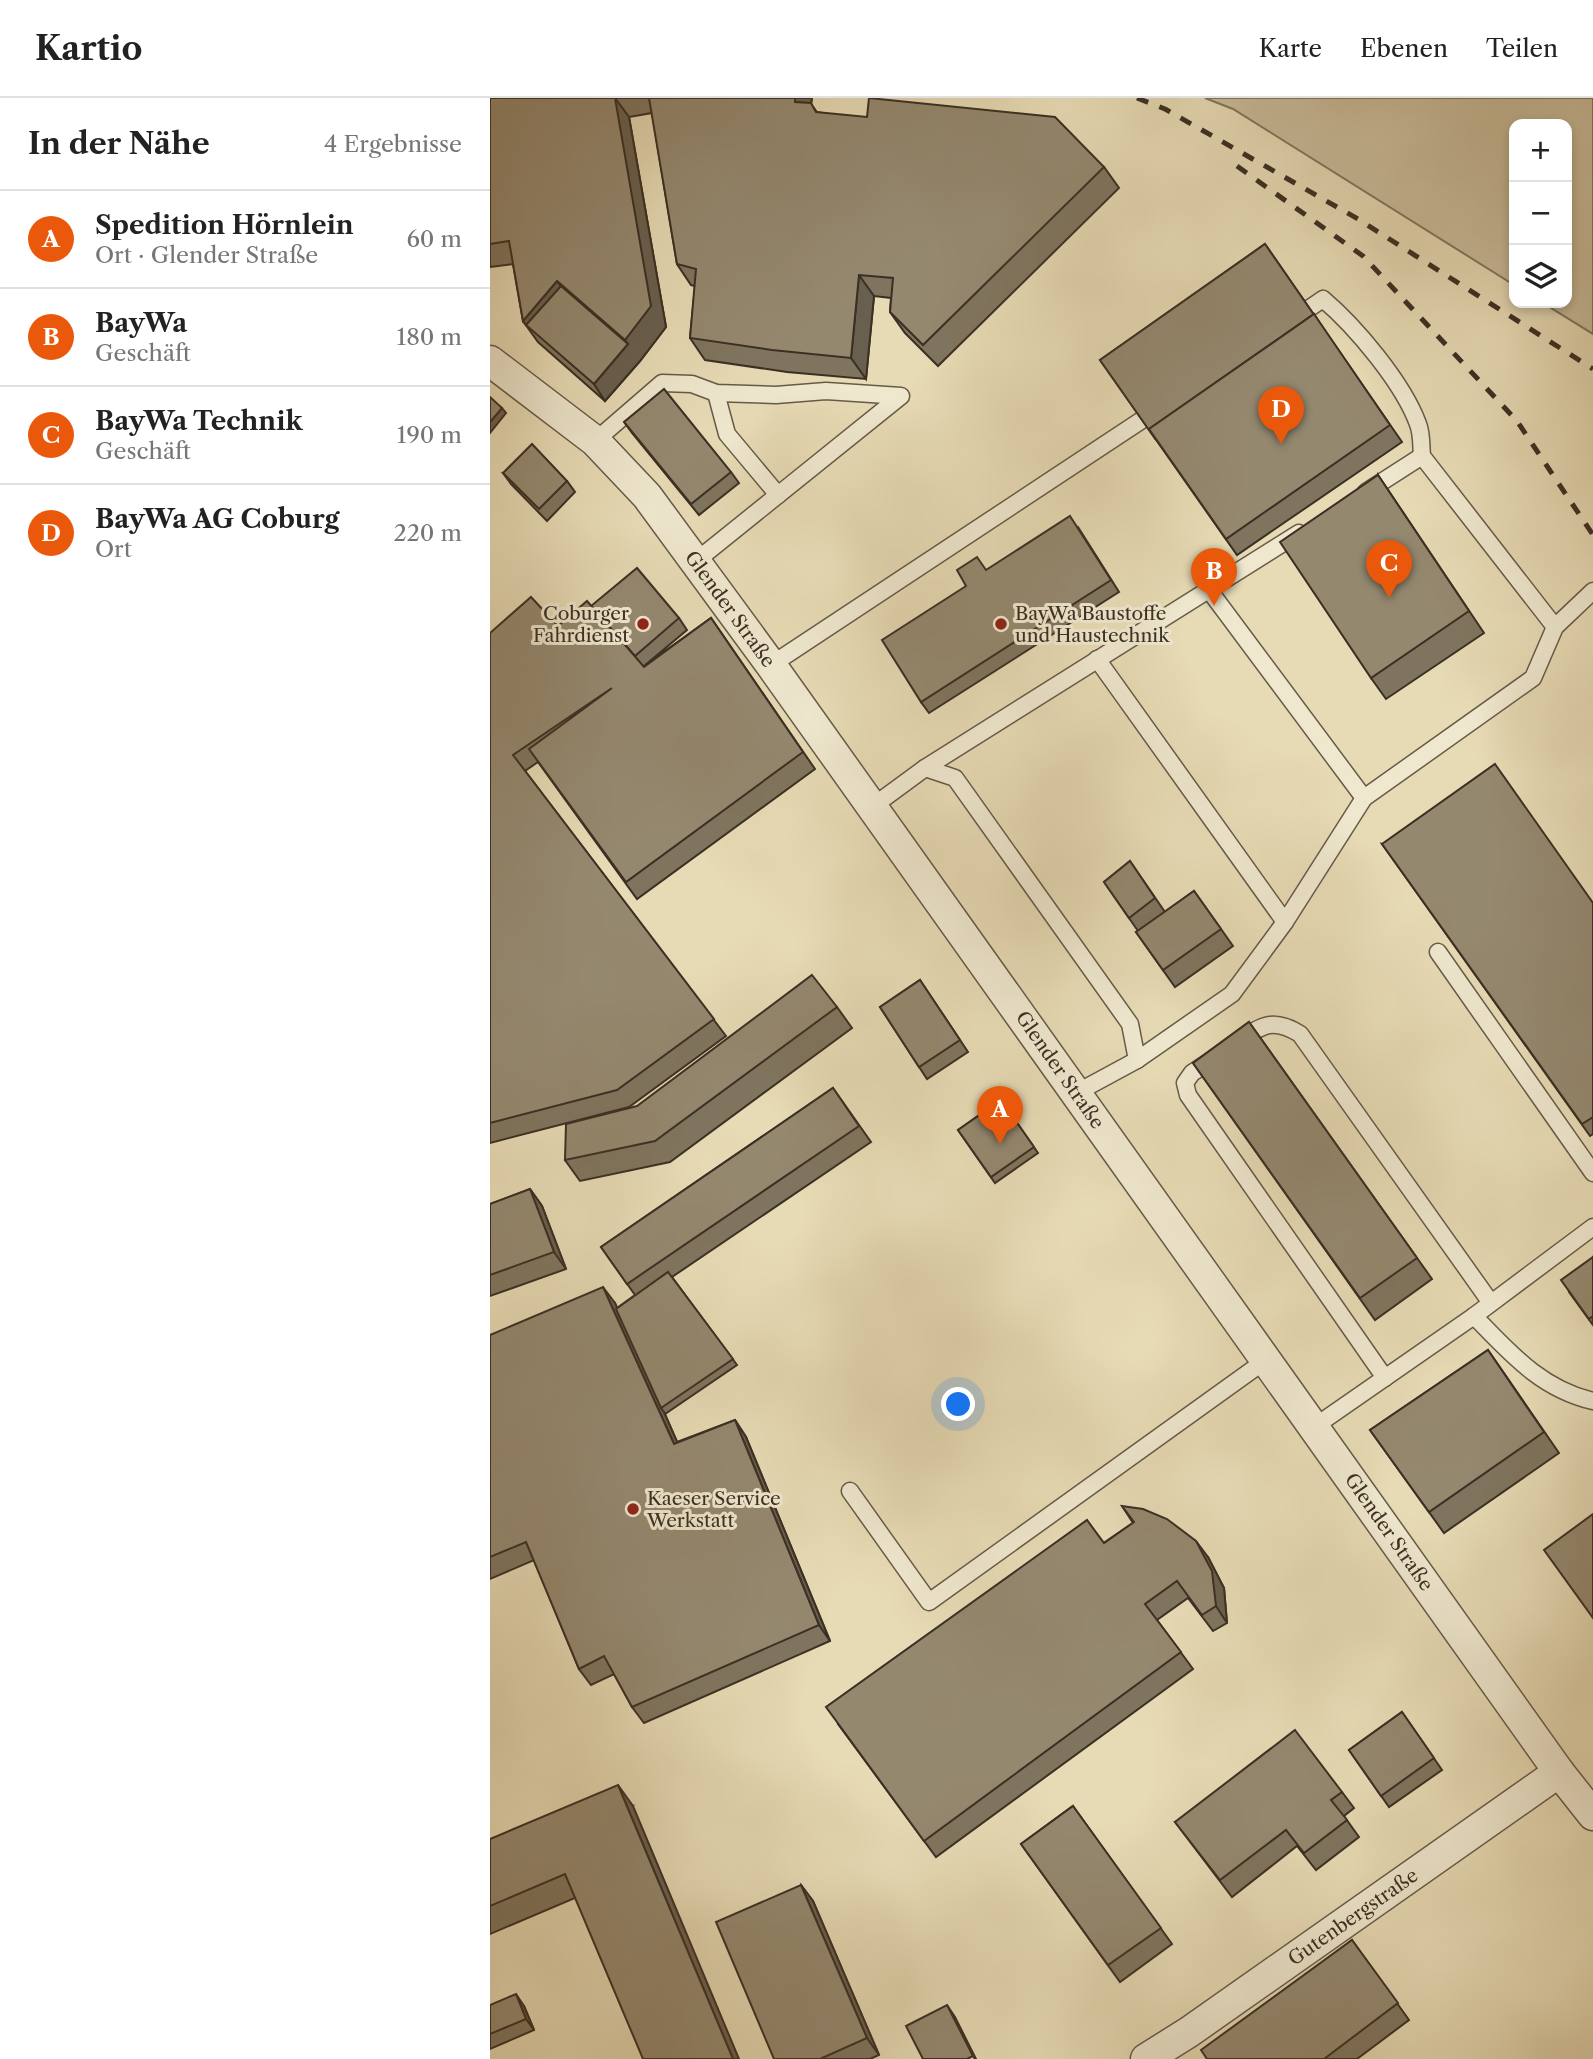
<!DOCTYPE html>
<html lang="de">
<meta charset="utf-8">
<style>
:root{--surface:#fff;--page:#f6f6f6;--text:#222;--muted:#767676;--line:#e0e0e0;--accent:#ea580c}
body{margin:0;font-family:"Libre Caslon Text",serif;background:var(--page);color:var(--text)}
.controls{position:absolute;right:21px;top:21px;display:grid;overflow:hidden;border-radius:14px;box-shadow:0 4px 10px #0003}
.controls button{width:63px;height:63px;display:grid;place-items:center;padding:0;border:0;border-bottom:2px solid var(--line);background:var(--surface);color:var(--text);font:35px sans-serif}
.you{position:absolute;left:469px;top:1307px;width:24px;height:24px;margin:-18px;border:5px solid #fff;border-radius:50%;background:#1a73e8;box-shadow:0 0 0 10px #1a73e833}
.badge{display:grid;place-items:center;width:46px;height:46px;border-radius:50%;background:var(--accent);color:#fff;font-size:23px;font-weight:700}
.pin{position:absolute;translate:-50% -58px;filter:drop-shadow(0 2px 4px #0008)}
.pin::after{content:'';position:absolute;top:37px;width:24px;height:21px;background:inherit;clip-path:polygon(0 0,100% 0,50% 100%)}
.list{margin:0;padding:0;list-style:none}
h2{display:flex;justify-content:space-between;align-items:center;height:91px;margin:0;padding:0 28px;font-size:30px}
h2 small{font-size:23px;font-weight:400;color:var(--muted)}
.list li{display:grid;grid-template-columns:46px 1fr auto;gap:21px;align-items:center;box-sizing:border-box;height:98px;padding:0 28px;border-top:2px solid var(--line)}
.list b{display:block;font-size:26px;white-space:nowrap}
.list p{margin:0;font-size:23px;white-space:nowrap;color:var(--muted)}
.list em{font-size:23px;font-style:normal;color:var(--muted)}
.icon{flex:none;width:38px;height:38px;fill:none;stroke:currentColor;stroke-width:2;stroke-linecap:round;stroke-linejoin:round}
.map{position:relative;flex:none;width:1103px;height:1961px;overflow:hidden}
header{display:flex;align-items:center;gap:42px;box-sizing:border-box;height:98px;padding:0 35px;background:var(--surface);border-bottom:2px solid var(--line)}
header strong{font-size:33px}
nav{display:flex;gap:38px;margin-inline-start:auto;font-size:24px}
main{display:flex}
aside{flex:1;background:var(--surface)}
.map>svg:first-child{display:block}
</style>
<header>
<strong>Kartio</strong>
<nav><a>Karte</a><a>Ebenen</a><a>Teilen</a></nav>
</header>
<main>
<aside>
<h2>In der Nähe<small>4 Ergebnisse</small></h2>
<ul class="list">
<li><span class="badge">A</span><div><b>Spedition Hörnlein</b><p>Ort · Glender Straße</p></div><em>60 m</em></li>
<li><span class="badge">B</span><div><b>BayWa</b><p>Geschäft</p></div><em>180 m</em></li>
<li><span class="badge">C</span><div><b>BayWa Technik</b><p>Geschäft</p></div><em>190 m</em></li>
<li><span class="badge">D</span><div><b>BayWa AG Coburg</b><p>Ort</p></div><em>220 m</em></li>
</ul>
</aside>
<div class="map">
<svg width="1103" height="1961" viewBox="0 0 1103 1961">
<rect width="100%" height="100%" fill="#e7dbb5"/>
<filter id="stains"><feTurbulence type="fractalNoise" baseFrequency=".00286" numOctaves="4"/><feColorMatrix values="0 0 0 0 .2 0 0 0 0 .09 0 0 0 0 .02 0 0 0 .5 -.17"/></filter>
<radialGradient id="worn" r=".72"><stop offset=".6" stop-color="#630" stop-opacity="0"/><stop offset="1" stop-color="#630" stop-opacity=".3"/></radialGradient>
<path fill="#cabe9c" stroke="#827660" stroke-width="2" d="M 715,0 L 1103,0 L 1103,236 L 1053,205 L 1077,205 L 1077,26 L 1024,26 L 1024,187 L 743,11 Z"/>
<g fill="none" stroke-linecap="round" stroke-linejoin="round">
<defs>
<g id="service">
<path d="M 802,222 L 833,201 C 866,229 913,285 928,326 C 932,336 931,348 932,358 L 1065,529"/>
<path d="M 226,295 L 237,336 L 288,397"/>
<path d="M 105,343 L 172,285 L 202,286 L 226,295 L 286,297 L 336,293 L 411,298 L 206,463"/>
<path d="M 876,394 L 932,358"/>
<path d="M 719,492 L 874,700 L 1043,580 L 1065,529 L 1103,493"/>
<path d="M 607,561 L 795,824"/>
<path d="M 281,567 L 670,310"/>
<path d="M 435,670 L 809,435"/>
<path d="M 382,709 L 435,670 L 465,680 L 640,926 L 647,962 L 586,995"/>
<path d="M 948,854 L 1103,1075"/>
<path d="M 749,943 C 773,926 784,920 810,936 L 1001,1205"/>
<path d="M 725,960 L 702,975 L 695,985 L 698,997 L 895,1280"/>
<path d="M 647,962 L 742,896 L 795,824 L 874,700"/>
<path d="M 984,1218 C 1020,1255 1051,1291 1103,1303"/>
<path d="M 824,1329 L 984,1218 L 1103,1129"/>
<path d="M 360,1393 L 439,1504 L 776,1262"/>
</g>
<g id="minor">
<path d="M 0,263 L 105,343 L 157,398 L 281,567 L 1069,1674 L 1103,1717"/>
<path d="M 656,1961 L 699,1934 L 1069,1674"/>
</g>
</defs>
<use href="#service" stroke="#665a48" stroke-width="19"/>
<use href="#minor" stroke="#665a48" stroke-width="33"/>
<use href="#service" stroke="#efe8cf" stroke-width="16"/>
<use href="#minor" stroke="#efe8cf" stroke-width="30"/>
<g stroke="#3b2f24" stroke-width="5" stroke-dasharray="12 12" stroke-linecap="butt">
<path d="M 647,0 L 675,11 L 868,121 L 1103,271"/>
<path d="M 747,68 L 873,158 L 1027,323 L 1103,437"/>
</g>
</g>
<g fill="#7f755f" stroke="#3b2f24" stroke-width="2">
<path d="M 0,0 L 322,0 L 321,6 L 327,14 L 614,69 L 629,90 L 448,268 L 415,235 L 400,214 L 401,200 L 384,198 L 376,281 L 297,274 L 215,262 L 200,240 L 205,188 L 201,187 L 187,166 L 162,15 L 139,19 L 176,229 L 150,263 L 115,303 L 48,244 L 33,223 L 23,166 L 0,169 Z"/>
<path d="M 775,146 L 912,344 L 747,457 L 610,262 Z"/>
<path d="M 134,324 L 241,374 L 249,385 L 209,417 L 142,335 Z"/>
<path d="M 13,375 L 77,383 L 85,394 L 57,423 L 21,386 Z"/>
<path d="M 888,377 L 994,535 L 896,601 L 881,580 Z"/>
<path d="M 588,429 L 629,494 L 439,615 L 431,604 L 476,488 L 496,472 Z"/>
<path d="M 101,508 L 189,520 L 197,532 L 154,568 L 221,520 L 325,671 L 147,801 L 48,664 L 35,673 L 236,938 L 139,1009 L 0,1045 L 0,535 L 68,528 Z"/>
<path d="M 892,746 L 1103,805 L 1103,1036 L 1100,1038 Z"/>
<path d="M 640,763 L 675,814 L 704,793 L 743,848 L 685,889 L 646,834 L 648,833 L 614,784 Z"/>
<path d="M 430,882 L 478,954 L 437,981 L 390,909 Z"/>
<path d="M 347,909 L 362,930 L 180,1064 L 90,1083 L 75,1062 Z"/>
<path d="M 759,924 L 942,1181 L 885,1222 L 703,965 Z"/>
<path d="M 343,990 L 381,1044 L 182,1179 L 247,1267 L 175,1316 L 174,1314 L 187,1344 L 245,1322 L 256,1339 L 340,1543 L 154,1625 L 142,1609 L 124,1576 L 101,1587 L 89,1571 L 44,1462 L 0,1481 L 0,1237 L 125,1205 L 127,1210 L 145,1197 L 111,1149 Z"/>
<path d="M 511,1002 L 548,1055 L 505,1085 L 468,1032 Z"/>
<path d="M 40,1091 L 52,1108 L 76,1171 L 0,1198 L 0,1106 Z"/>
<path d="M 1103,1159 L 1103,1227 L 1079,1194 Z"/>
<path d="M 998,1252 L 1069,1355 L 954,1435 L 880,1332 Z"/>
<path d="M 632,1408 L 718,1459 L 734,1490 L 737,1525 L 723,1533 L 698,1500 L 667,1522 L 703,1571 L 446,1759 L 348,1626 L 643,1425 Z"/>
<path d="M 912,1614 L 952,1672 L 899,1709 L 859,1652 Z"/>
<path d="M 852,1694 L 864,1710 L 854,1718 L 869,1739 L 826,1772 L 807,1748 L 742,1799 L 685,1724 Z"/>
<path d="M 143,1708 L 85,1800 L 0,1836 L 0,1741 Z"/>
<path d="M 583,1708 L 682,1846 L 630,1884 L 531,1746 Z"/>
<path d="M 311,1787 L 323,1803 L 389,1957 L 380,1961 L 284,1961 Z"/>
<path d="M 862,1842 L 919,1922 L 867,1961 L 717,1961 Z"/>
<path d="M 0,1907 L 34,1908 L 44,1932 L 0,1951 Z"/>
</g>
<g fill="#685f4e" stroke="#3b2f24" stroke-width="2">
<path d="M 125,0 L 139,19 L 176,229 L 150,263 L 115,303 L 104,286 L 138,246 L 135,242 Z"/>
<path d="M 305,0 L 322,0 L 321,6 L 305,4 Z"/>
<path d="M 369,177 L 384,198 L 376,281 L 361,260 Z"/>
<path d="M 67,183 L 82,204 L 36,227 L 33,223 Z"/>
<path d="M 12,310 L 16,315 L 0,335 L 0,324 Z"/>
<path d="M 40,1091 L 52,1108 L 76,1171 L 64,1154 Z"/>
<path d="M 113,1189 L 125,1205 L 172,1309 L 171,1310 L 174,1314 L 195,1362 L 184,1346 Z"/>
<path d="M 245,1322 L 256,1339 L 340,1543 L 329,1527 Z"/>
<path d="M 706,1443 L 718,1459 L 734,1490 L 737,1525 L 726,1508 Z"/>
<path d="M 128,1687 L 143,1708 L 249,1961 L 243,1961 Z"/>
<path d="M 311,1787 L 323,1803 L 389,1957 L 377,1940 Z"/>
<path d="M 26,1896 L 34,1908 L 44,1932 L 36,1921 Z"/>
<path d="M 457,1907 L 465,1919 L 486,1961 L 485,1961 L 483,1958 Z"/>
</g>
<g fill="#94886f" stroke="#3b2f24" stroke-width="2">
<path d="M 0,0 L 125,0 L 161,208 L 135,242 L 67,183 L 33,223 L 19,143 L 0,146 Z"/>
<path d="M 159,0 L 305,0 L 305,4 L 321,5 L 326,14 L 377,19 L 379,0 L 565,19 L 614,69 L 433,247 L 400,214 L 403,180 L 369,177 L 361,260 L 282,252 L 200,240 L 206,171 L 187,166 Z"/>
<path d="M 775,146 L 831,227 L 824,216 L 659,331 L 666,342 L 610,262 Z"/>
<path d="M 71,188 L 138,246 L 104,286 L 36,227 Z"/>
<path d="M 824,216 L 900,327 L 736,441 L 659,331 Z"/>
<path d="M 174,291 L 241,374 L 201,406 L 134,324 Z"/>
<path d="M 0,299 L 12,310 L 0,324 Z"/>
<path d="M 42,346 L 77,383 L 49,411 L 13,375 Z"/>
<path d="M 888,377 L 979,513 L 881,580 L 790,444 Z"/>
<path d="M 580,418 L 621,482 L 431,604 L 392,542 L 476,488 L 467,472 L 487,459 L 496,472 Z"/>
<path d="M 147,470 L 189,520 L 145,558 L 101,508 Z"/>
<path d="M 41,499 L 68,528 L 97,503 L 154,569 L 221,520 L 313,654 L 136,784 L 39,651 L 122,590 L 23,657 L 224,921 L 127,992 L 0,1025 L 0,535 Z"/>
<path d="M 1005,666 L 1103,805 L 1103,1019 L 1092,1026 L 892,746 Z"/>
<path d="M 640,763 L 665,800 L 639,820 L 614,784 Z"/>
<path d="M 704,793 L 731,831 L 673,872 L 646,834 Z"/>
<path d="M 322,877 L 347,909 L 165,1043 L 75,1062 L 76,1026 L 147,1008 Z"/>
<path d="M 430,882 L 470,942 L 429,969 L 390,909 Z"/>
<path d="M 759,924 L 927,1160 L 870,1200 L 703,965 Z"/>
<path d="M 343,990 L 369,1028 L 137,1186 L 111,1149 Z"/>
<path d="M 511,1002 L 544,1049 L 501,1079 L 468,1032 Z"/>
<path d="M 40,1091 L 64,1154 L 0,1177 L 0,1106 Z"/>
<path d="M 1103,1159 L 1103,1218 L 1099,1221 L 1071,1182 Z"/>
<path d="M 178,1174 L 243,1261 L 171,1310 L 126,1211 Z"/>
<path d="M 113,1189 L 184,1346 L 245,1322 L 329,1527 L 142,1609 L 114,1558 L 89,1571 L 36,1444 L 0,1459 L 0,1237 Z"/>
<path d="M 998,1252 L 1054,1334 L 939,1414 L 880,1332 Z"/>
<path d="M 632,1408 L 653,1411 L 677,1421 L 706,1443 L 722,1473 L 726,1508 L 712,1517 L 687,1483 L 655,1506 L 691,1554 L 434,1743 L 336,1609 L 597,1422 L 614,1445 L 644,1424 Z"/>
<path d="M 1103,1416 L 1103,1520 L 1054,1452 Z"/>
<path d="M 912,1614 L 944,1660 L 891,1698 L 859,1652 Z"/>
<path d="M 805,1632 L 852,1694 L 841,1702 L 857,1722 L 814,1755 L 796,1732 L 730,1782 L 685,1724 Z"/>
<path d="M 128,1687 L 243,1961 L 153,1961 L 75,1776 L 0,1808 L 0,1741 Z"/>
<path d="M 583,1708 L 671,1830 L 618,1867 L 531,1746 Z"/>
<path d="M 311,1787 L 377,1940 L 330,1961 L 284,1961 L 226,1824 Z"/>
<path d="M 862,1842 L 908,1905 L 834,1961 L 717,1961 L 711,1952 Z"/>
<path d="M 26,1896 L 36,1921 L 0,1936 L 0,1907 Z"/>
<path d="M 457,1907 L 483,1958 L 477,1961 L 433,1961 L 416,1928 Z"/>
</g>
<g fill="#8f2418" stroke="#efe8cf" stroke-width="2.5">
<circle cx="153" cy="526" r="7"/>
<circle cx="511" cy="526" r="7"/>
<circle cx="143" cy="1411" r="7"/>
</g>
<g text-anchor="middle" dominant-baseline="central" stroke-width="6" stroke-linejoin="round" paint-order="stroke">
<g font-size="19" fill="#3b2f24" stroke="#efe8cf">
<text transform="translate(240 511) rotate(54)">Glender Straße</text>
<text transform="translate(570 972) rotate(55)">Glender Straße</text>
<text transform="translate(899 1434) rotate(55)">Glender Straße</text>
<text transform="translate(863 1819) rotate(-35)">Gutenbergstraße</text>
</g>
<g font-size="19" fill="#3b2f24" stroke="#efe8cf" text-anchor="start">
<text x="139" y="515" text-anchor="end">Coburger<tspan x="139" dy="22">Fahrdienst</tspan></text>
<text x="525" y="515">BayWa Baustoffe<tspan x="525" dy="22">und Haustechnik</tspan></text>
<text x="157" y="1400">Kaeser Service<tspan x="157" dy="22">Werkstatt</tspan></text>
</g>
</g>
<rect width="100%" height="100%" filter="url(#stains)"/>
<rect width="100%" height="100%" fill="url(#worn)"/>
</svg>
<div class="controls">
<button>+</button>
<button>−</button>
<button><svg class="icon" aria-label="layers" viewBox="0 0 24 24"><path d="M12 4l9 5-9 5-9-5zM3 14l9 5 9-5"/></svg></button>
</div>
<div class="you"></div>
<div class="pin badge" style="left:510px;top:1046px">A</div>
<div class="pin badge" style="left:724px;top:508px">B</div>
<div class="pin badge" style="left:899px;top:500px">C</div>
<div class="pin badge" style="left:791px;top:346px">D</div>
</div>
</main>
